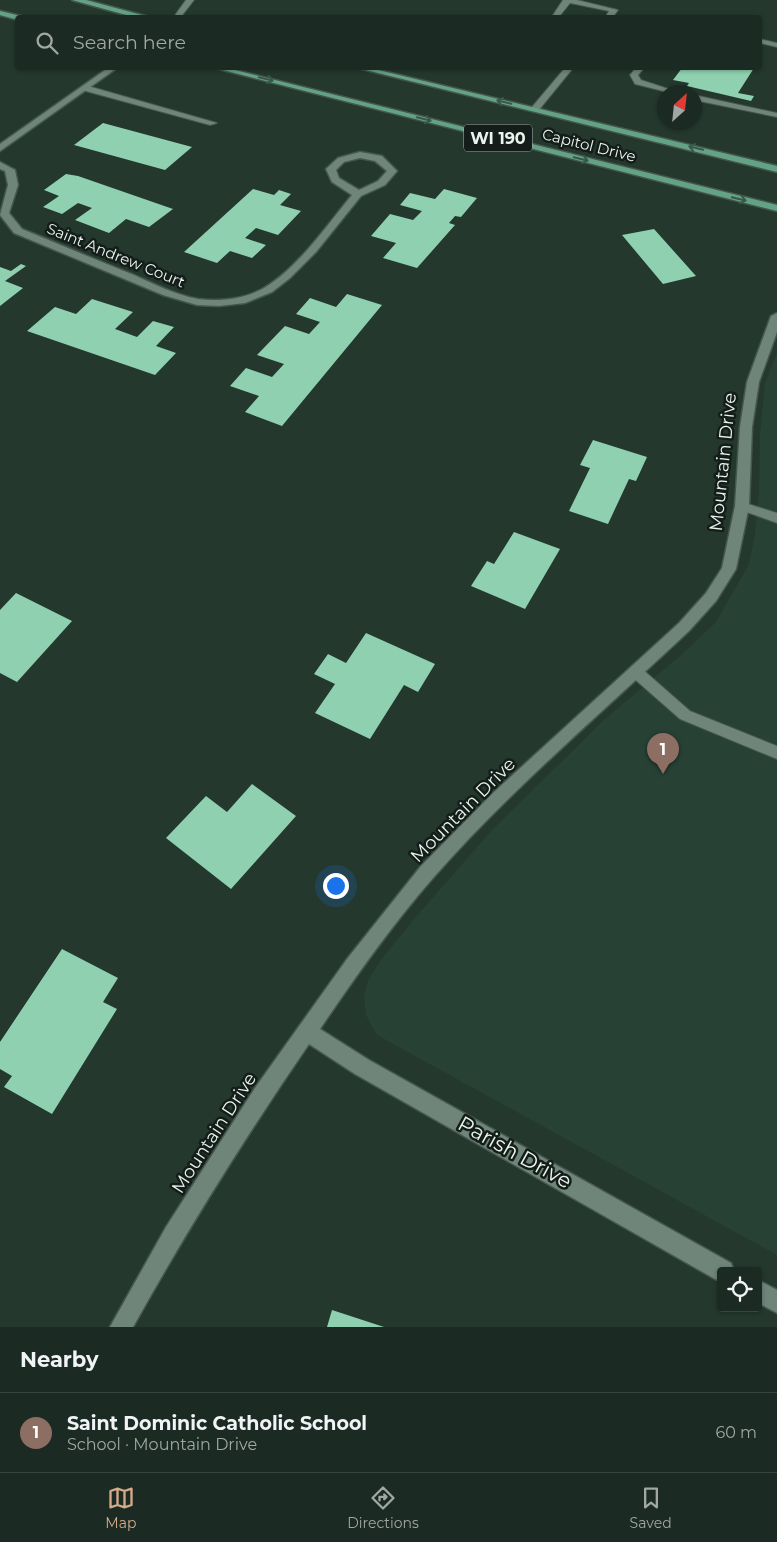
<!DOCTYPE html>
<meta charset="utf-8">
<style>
:root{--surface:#1b2a22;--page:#24322a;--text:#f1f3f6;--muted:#a0a7a5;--line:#394640;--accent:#d6ab8b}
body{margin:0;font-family:Montserrat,sans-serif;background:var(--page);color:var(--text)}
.controls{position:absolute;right:15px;bottom:15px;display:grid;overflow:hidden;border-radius:5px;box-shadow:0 1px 4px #0004}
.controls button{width:45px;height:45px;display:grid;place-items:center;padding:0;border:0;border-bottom:1px solid var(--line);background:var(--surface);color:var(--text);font:25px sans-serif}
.compass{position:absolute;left:657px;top:85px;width:45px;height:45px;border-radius:50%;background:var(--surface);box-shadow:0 1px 4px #0004;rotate:27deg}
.you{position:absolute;left:335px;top:885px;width:18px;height:18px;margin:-12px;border:4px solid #fff;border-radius:50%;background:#1a73e8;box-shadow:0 0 0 8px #1a73e833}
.badge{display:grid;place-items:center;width:32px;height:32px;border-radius:50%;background:var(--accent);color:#fff;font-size:16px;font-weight:700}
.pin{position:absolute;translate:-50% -41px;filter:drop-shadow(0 1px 2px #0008)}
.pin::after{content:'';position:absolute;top:26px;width:18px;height:15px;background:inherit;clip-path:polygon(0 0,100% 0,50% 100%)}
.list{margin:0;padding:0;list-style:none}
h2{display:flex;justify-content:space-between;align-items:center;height:65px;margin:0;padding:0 20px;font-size:21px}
h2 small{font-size:16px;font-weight:400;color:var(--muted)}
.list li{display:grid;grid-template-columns:32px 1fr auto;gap:15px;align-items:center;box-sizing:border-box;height:80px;padding:0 20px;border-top:1px solid var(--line)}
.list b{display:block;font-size:19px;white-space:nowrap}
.list p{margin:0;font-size:16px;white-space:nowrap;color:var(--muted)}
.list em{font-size:16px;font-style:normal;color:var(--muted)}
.icon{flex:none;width:28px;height:28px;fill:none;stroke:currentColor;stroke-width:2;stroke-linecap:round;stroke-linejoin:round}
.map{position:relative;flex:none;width:777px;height:1327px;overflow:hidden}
.search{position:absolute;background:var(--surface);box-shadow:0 1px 4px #0004;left:15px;right:15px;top:15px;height:55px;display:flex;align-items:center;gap:12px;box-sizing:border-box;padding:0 18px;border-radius:5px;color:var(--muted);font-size:19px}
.sheet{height:145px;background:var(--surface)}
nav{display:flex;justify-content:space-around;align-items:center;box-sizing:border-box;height:70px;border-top:1px solid var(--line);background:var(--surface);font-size:14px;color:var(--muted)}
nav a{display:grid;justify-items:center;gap:2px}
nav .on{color:var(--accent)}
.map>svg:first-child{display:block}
</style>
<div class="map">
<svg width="777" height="1327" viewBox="0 0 777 1327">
<rect width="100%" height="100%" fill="#24382e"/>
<path fill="#274235" d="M 777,353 L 777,1255 L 377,1035 L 366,1015 L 364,996 L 368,981 L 380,961 L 415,918 L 492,830 L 606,718 L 680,656 L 716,622 L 749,564 L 755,534 L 759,492 L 760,435 L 765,383 Z"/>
<g fill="#8fd0b0">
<path d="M 682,68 L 754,68 L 738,93 L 754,96 L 751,101 L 687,86 L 689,83 L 673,80 Z"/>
<path d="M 103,123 L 192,147 L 165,170 L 74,145 Z"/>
<path d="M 66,174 L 78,176 L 173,209 L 149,227 L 126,219 L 109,233 L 75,220 L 92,208 L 78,203 L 62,214 L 43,207 L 59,196 L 44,190 Z"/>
<path d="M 253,189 L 274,195 L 279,190 L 291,194 L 280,205 L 301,211 L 278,235 L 256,228 L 245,238 L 266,245 L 252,258 L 230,251 L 217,263 L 184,252 Z"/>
<path d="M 444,189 L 477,198 L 461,217 L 455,216 L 449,223 L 455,225 L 417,268 L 383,258 L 396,243 L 371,236 L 390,214 L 413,220 L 422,211 L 400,205 L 410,193 L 435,199 Z"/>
<path d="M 654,229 L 696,276 L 663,284 L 622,235 Z"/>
<path d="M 21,264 L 26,266 L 5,281 L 23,288 L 0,306 L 0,267 L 11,271 Z"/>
<path d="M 347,294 L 382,305 L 282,426 L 245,412 L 259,396 L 230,386 L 246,368 L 272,377 L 284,364 L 257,355 L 285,326 L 309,334 L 320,322 L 296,314 L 310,298 L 336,307 Z"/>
<path d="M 92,299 L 133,312 L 115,329 L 137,337 L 153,321 L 174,327 L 156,346 L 176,353 L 155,375 L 27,331 L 55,307 L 76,314 Z"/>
<path d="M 593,440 L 647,457 L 636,481 L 629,479 L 608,524 L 569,511 L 590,468 L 580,465 Z"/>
<path d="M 514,532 L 560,549 L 525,609 L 471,586 L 487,561 L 494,564 Z"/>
<path d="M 16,593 L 72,621 L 17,682 L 0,673 L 0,610 Z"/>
<path d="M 366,633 L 435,664 L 418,692 L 404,685 L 370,739 L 315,713 L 335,684 L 314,674 L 328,654 L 346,663 Z"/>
<path d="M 252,784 L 296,816 L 231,889 L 166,838 L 206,796 L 227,812 Z"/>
<path d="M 62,949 L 118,978 L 103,1002 L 117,1009 L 52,1114 L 4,1087 L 12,1076 L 0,1069 L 0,1042 Z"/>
<path d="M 332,1310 L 384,1327 L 327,1327 Z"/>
</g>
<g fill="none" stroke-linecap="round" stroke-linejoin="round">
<defs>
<g id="lane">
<path d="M 186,0 L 194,0 L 180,18 L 173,18 Z"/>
<path d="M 563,0 L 577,0 L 618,10 L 612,18 L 605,18 L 609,11 L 570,3 L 558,18 L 551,18 Z"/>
<path d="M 760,39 L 777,43 L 777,47 L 760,43 Z"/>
<path d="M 565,68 L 573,68 L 538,111 L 532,111 L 532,107 Z"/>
<path d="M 636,68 L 644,68 L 638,75 L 641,80 L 678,92 L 667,92 L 635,84 L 630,75 Z"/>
<path d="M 82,86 L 88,86 L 217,123 L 210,125 L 82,90 Z"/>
<path d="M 694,95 L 777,113 L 777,117 L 694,100 Z"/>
<path d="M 742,502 L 777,513 L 777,523 L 738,509 L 736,506 L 738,503 Z"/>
<path d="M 636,666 L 641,668 L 690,711 L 777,746 L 777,759 L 680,719 L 631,676 L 629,672 L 631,668 Z"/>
</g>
<g id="street">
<path d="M 108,68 L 117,68 L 0,151 L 0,144 Z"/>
<path d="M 360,152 L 382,156 L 397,171 L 385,185 L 361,196 L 316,252 L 290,278 L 272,292 L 245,303 L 219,306 L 197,305 L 163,295 L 14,233 L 0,215 L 8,185 L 5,171 L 0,169 L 0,162 L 15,170 L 18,185 L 9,213 L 22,229 C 59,244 96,260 134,275 C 154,284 176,295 198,299 C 219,302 245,299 264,288 C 298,268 327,225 352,195 L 332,182 L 326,169 L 338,158 ZM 360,158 L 375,161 L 387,171 L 378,181 L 359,190 L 339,178 L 336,170 L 344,162 Z"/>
<path d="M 777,313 L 777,332 L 759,382 L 752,427 L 749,506 L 736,569 L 716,601 L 689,631 C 604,711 510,790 433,878 C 392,925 355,977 320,1029 L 369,1060 L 731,1263 L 734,1271 L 721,1271 L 721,1281 L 715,1279 L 355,1074 L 309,1044 C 246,1136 187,1230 133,1327 L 110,1327 L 166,1227 L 255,1088 L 347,959 L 421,866 L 493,793 L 679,623 L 706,593 L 722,568 L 735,506 L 740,427 L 747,382 L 771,316 Z"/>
<path d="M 758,1280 L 777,1290 L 777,1313 L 758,1303 Z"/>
</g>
<g id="primary">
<path d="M 72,0 L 86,0 L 153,18 L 137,18 Z"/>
<path d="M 0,11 L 21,16 L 22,18 L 18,18 L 18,20 L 0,15 Z"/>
<path d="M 215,68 L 227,68 L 777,205 L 777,211 Z"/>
<path d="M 358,68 L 370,68 L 777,166 L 777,172 Z"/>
</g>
</defs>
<use href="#lane" stroke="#45564e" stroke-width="2"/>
<use href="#street" stroke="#45564e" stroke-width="3"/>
<use href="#primary" stroke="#45564e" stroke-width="3"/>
<use href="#lane" fill="#6f8579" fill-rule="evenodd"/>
<use href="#street" fill="#6f8579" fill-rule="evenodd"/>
<use href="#primary" fill="#64a286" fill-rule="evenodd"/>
</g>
<defs><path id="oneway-shaft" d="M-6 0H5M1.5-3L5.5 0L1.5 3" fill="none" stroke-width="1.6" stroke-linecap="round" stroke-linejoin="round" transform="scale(1.25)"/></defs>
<g stroke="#38594a">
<use href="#oneway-shaft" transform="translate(266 79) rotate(14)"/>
<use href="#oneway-shaft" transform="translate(504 102) rotate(-166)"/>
<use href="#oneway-shaft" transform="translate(424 119) rotate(14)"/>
<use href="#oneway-shaft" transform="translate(696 148) rotate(-166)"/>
<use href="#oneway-shaft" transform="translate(581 159) rotate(14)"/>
<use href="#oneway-shaft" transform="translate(739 199) rotate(14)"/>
</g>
<g text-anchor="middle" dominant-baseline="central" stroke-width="5" stroke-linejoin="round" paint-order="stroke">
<g font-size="15" fill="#e8f4ee" stroke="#141d19">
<text transform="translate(589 145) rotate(14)">Capitol Drive</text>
<text transform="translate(116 255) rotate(22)">Saint Andrew Court</text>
</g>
<rect fill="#141d19" stroke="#a8b4ae" stroke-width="1" x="464" y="124.5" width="68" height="27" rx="4"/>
<g font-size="16" font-weight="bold" fill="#e8f4ee">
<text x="498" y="138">WI 190</text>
</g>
<g font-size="18" fill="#e8f4ee" stroke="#141d19">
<text transform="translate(723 462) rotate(-84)">Mountain Drive</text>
<text transform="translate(463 810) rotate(-45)">Mountain Drive</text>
<text transform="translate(214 1133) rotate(-57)">Mountain Drive</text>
</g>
<g font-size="21" fill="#e8f4ee" stroke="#141d19">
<text transform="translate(515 1152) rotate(29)">Parish Drive</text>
</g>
</g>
</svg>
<div class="controls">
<button><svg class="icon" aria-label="locate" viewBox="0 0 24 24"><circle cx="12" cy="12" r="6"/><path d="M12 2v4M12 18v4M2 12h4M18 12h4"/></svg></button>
</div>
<svg class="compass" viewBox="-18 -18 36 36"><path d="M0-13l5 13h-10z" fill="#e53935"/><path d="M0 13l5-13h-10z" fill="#a0a7a5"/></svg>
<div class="you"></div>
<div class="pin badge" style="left:663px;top:774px;background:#8d6e63">1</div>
<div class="search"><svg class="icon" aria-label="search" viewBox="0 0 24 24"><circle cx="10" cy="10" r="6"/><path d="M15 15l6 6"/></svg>Search here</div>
</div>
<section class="sheet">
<h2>Nearby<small></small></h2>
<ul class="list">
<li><span class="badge" style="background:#8d6e63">1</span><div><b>Saint Dominic Catholic School</b><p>School · Mountain Drive</p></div><em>60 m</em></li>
</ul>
</section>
<nav>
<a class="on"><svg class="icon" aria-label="map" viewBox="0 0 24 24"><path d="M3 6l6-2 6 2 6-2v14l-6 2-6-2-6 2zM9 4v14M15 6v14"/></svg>Map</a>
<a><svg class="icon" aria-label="directions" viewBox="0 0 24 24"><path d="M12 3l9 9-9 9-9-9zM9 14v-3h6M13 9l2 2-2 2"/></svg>Directions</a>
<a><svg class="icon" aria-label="saved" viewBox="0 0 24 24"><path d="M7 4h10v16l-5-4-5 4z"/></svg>Saved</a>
</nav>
